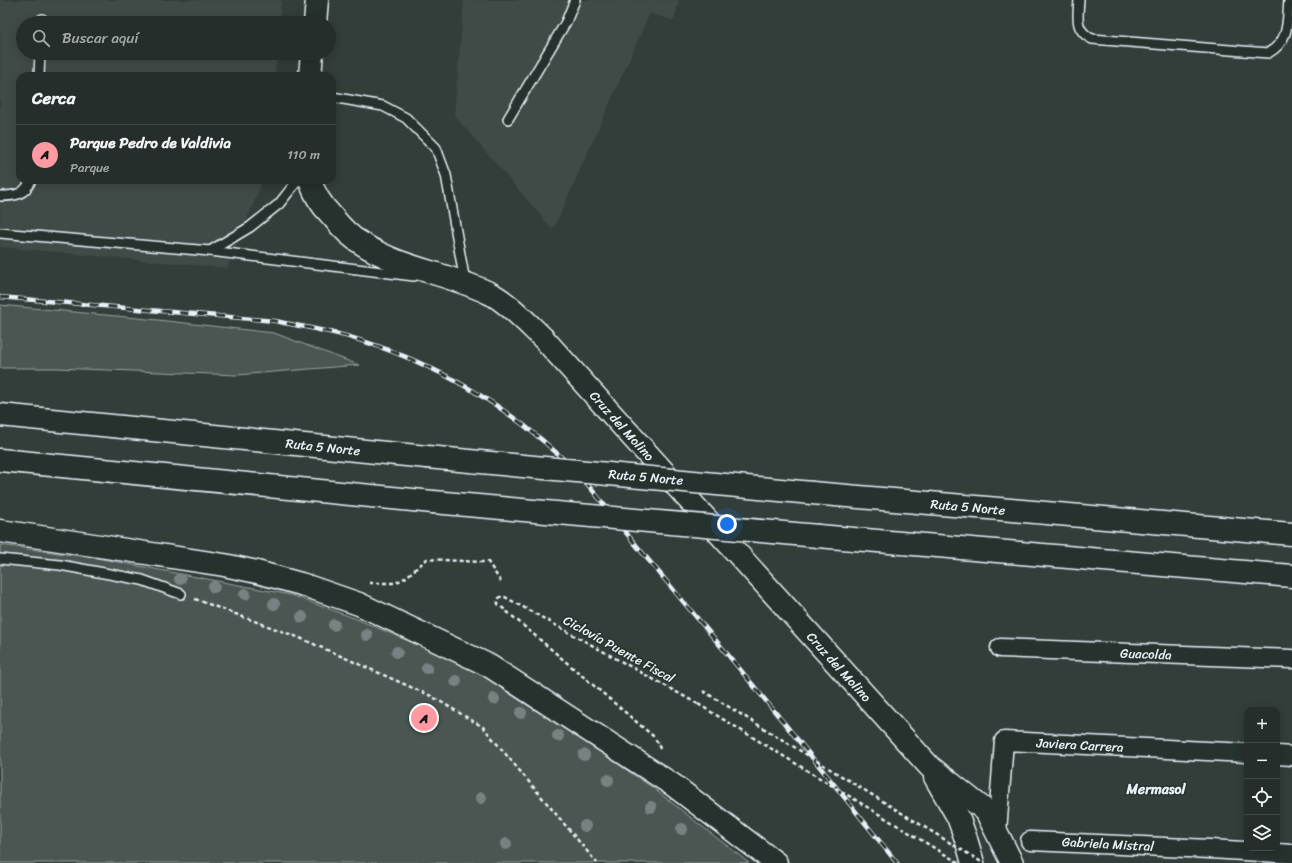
<!DOCTYPE html>
<html lang="es">
<meta charset="utf-8">
<style>
:root{--surface:#262e2b;--page:#2e3633;--text:#f1f3f6;--muted:#a4a8a9;--line:#424a47;--accent:#ff9aa2}
body{margin:0;font-family:Sriracha,sans-serif;background:var(--page);color:var(--text)}
.controls{position:absolute;right:12px;bottom:12px;display:grid;overflow:hidden;border-radius:8px;box-shadow:0 2px 10px #0003}
.controls button{width:36px;height:36px;display:grid;place-items:center;padding:0;border:0;border-bottom:1px solid var(--line);background:var(--surface);color:var(--text);font:20px sans-serif}
.you{position:absolute;left:727px;top:524px;width:14px;height:14px;margin:-10px;border:3px solid #fff;border-radius:50%;background:#1a73e8;box-shadow:0 0 0 6px #1a73e833}
.badge{display:grid;place-items:center;width:26px;height:26px;border-radius:50%;background:var(--accent);color:#111;font-size:13px;font-weight:700}
.pin{position:absolute;translate:-50% -50%;border:2px solid #fff;box-shadow:0 1px 4px #0006}
.list{margin:0;padding:0;list-style:none}
h2{display:flex;justify-content:space-between;align-items:center;height:52px;margin:0;padding:0 16px;font-size:17px}
h2 small{font-size:13px;font-weight:400;color:var(--muted)}
.list li{display:grid;grid-template-columns:26px 1fr auto;gap:12px;align-items:center;box-sizing:border-box;height:60px;padding:0 16px;border-top:1px solid var(--line)}
.list b{display:block;font-size:15px;white-space:nowrap}
.list p{margin:0;font-size:13px;white-space:nowrap;color:var(--muted)}
.list em{font-size:13px;font-style:normal;color:var(--muted)}
.icon{flex:none;width:22px;height:22px;fill:none;stroke:currentColor;stroke-width:2;stroke-linecap:round;stroke-linejoin:round}
.map{position:relative;flex:none;width:1292px;height:863px;overflow:hidden}
.search{position:absolute;background:var(--surface);box-shadow:0 2px 10px #0003;left:16px;top:16px;width:320px;height:44px;display:flex;align-items:center;gap:10px;box-sizing:border-box;padding:0 14px;border-radius:22px;color:var(--muted);font-size:15px}
.panel{position:absolute;background:var(--surface);box-shadow:0 2px 10px #0003;left:16px;top:72px;width:320px;height:112px;border-radius:12px}
.map>svg:first-child{display:block}
</style>
<div class="map">
<svg width="1292" height="863" viewBox="0 0 1292 863">
<rect width="100%" height="100%" fill="#323e39"/>
<filter id="ink" filterUnits="userSpaceOnUse"><feTurbulence type="fractalNoise" baseFrequency=".025" numOctaves="2"/><feDisplacementMap in="SourceGraphic" scale="8" xChannelSelector="R" yChannelSelector="G"/><feConvolveMatrix kernelMatrix="1 2 1 2 8 2 1 2 1" color-interpolation-filters="sRGB"/></filter>
<g filter="url(#ink)">
<g fill="#3f4b46">
<path d="M 0,0 L 281,0 L 279,23 L 23,23 L 23,53 L 277,53 L 275,76 L 20,76 L 20,180 L 263,180 L 227,268 L 0,247 Z"/>
<path d="M 464,0 L 679,0 L 674,21 L 650,13 L 553,230 L 454,115 Z"/>
</g>
<g fill="#495651" stroke="#98a4a4">
<path d="M 0,305 L 158,320 L 274,333 L 359,365 L 237,375 L 56,368 L 0,368 Z"/>
<path d="M 0,545 L 102,559 L 291,595 L 354,618 L 487,674 L 653,788 L 749,863 L 0,863 Z"/>
</g>
<g fill="none" stroke-linecap="round" stroke-linejoin="round">
<defs>
<g id="service">
<path d="M 1079,0 C 1078,17 1074,30 1092,39 L 1268,53 C 1290,41 1287,22 1289,0"/>
<path d="M 42,23 L 42,19"/>
<path d="M 39,76 L 40,53"/>
<path d="M 332,97 L 383,106 L 406,118 L 436,148 L 446,175 L 465,282"/>
<path d="M 508,119 L 566,22 L 575,0"/>
<path d="M 0,196 C 15,196 25,195 31,180"/>
<path d="M 0,233 L 210,251 L 414,276"/>
<path d="M 210,251 L 250,227 L 279,204 L 298,180"/>
<path d="M 0,559 L 60,565 L 142,580 L 181,594"/>
</g>
<g id="minor">
<path d="M 1000,648 L 1292,659"/>
<path d="M 1277,755 L 1292,756"/>
<path d="M 997,832 L 1004,741 L 1247,753"/>
<path d="M 1030,841 L 1210,849 L 1292,854"/>
</g>
<g id="tertiary">
<path d="M 315,23 L 317,0"/>
<path d="M 310,76 L 312,53"/>
<path d="M 310,180 C 314,194 322,206 332,216 C 340,226 350,237 361,243 C 400,269 449,273 491,294 C 509,303 529,325 544,339 L 929,766 L 986,811 L 1012,863"/>
<path d="M 935,777 L 958,817 L 966,839 L 973,863"/>
</g>
<g id="motorway">
<path d="M 0,415 L 427,457"/>
<path d="M 0,460 L 433,502"/>
<path d="M 812,493 L 1292,534"/>
<path d="M 0,531 L 100,546 L 224,565 L 257,572 L 301,584 L 359,604 L 488,665 L 673,785 L 776,863"/>
<path d="M 818,536 L 1292,576"/>
</g>
</defs>
<use href="#service" stroke="#e8f1f8" stroke-width="12"/>
<use href="#minor" stroke="#e8f1f8" stroke-width="21"/>
<use href="#tertiary" stroke="#e8f1f8" stroke-width="25"/>
<use href="#motorway" stroke="#e8f1f8" stroke-width="25"/>
<g stroke="#e8f1f8" stroke-width="2.5" stroke-dasharray="4 3" stroke-linecap="butt">
<path d="M 369,583 L 395,583 L 405,578 L 427,559 L 480,562 L 488,562 L 501,582"/>
<path d="M 195,599 L 300,638 L 431,696 L 483,727 L 597,863"/>
<path d="M 660,749 L 658,743 L 653,736 L 498,604 C 497,600 498,598 502,596 L 505,597 L 698,704"/>
</g>
<use href="#service" stroke="#26332d" stroke-width="9"/>
<use href="#minor" stroke="#26332d" stroke-width="18"/>
<use href="#tertiary" stroke="#26332d" stroke-width="22"/>
<use href="#motorway" stroke="#26332d" stroke-width="22"/>
<defs>
<path id="rail" d="M 0,297 L 275,321 C 299,326 323,330 346,336 C 434,361 518,410 581,477 C 599,497 615,519 632,540 C 648,560 665,579 681,599 C 755,686 826,774 897,863"/>
</defs>
<use href="#rail" stroke="#e8f1f8" stroke-width="4.5"/>
<use href="#rail" stroke="#26332d" stroke-width="3" stroke-dasharray="9" stroke-linecap="butt"/>
<defs>
<g id="motorway-bridge">
<path d="M 427,457 L 812,493"/>
<path d="M 433,502 L 818,536"/>
</g>
</defs>
<use href="#motorway-bridge" stroke="#e8f1f8" stroke-width="25" stroke-linecap="butt"/>
<g stroke="#e8f1f8" stroke-width="2.5" stroke-dasharray="4 3" stroke-linecap="butt">
<path d="M 703,691 L 983,863"/>
<path d="M 698,704 L 959,863"/>
</g>
<use href="#motorway-bridge" stroke="#26332d" stroke-width="22"/>
</g>
<g fill="#778382">
<circle cx="180" cy="579" r="6"/>
<circle cx="214" cy="587" r="6"/>
<circle cx="245" cy="594" r="6"/>
<circle cx="274" cy="604" r="6"/>
<circle cx="302" cy="617" r="6"/>
<circle cx="334" cy="625" r="6"/>
<circle cx="367" cy="635" r="6"/>
<circle cx="397" cy="652" r="6"/>
<circle cx="427" cy="668" r="6"/>
<circle cx="456" cy="681" r="6"/>
<circle cx="494" cy="699" r="6"/>
<circle cx="521" cy="713" r="6"/>
<circle cx="558" cy="736" r="6"/>
<circle cx="584" cy="755" r="6"/>
<circle cx="608" cy="780" r="6"/>
<circle cx="481" cy="798" r="6"/>
<circle cx="651" cy="807" r="6"/>
<circle cx="585" cy="826" r="6"/>
<circle cx="682" cy="829" r="6"/>
<circle cx="506" cy="844" r="6"/>
</g>
</g>
<g text-anchor="middle" dominant-baseline="central" stroke-width="3" stroke-linejoin="round" paint-order="stroke">
<g font-size="13" fill="#e8f1f8" stroke="#26332d">
<text transform="translate(622 426) rotate(48)">Cruz del Molino</text>
<text transform="translate(323 447) rotate(6)">Ruta 5 Norte</text>
<text transform="translate(646 477) rotate(5)">Ruta 5 Norte</text>
<text transform="translate(968 507) rotate(5)">Ruta 5 Norte</text>
<text transform="translate(619 649) rotate(29)">Ciclovía Puente Fiscal</text>
<text transform="translate(1146 654) rotate(2)">Guacolda</text>
<text transform="translate(839 667) rotate(48)">Cruz del Molino</text>
<text transform="translate(1080 745) rotate(3)">Javiera Carrera</text>
<text transform="translate(1108 844) rotate(3)">Gabriela Mistral</text>
</g>
<g font-size="14" font-weight="bold" fill="#e8f1f8" stroke="#26332d">
<text x="1156" y="789">Mermasol</text>
</g>
</g>
</svg>
<div class="controls">
<button>+</button>
<button>−</button>
<button><svg class="icon" aria-label="locate" viewBox="0 0 24 24"><circle cx="12" cy="12" r="6"/><path d="M12 2v4M12 18v4M2 12h4M18 12h4"/></svg></button>
<button><svg class="icon" aria-label="layers" viewBox="0 0 24 24"><path d="M12 4l9 5-9 5-9-5zM3 14l9 5 9-5"/></svg></button>
</div>
<div class="you"></div>
<div class="pin badge" style="left:424px;top:718px">A</div>
<div class="search"><svg class="icon" aria-label="search" viewBox="0 0 24 24"><circle cx="10" cy="10" r="6"/><path d="M15 15l6 6"/></svg>Buscar aquí</div>
<section class="panel">
<h2>Cerca<small></small></h2>
<ul class="list">
<li><span class="badge">A</span><div><b>Parque Pedro de Valdivia</b><p>Parque</p></div><em>110 m</em></li>
</ul>
</section>
</div>
